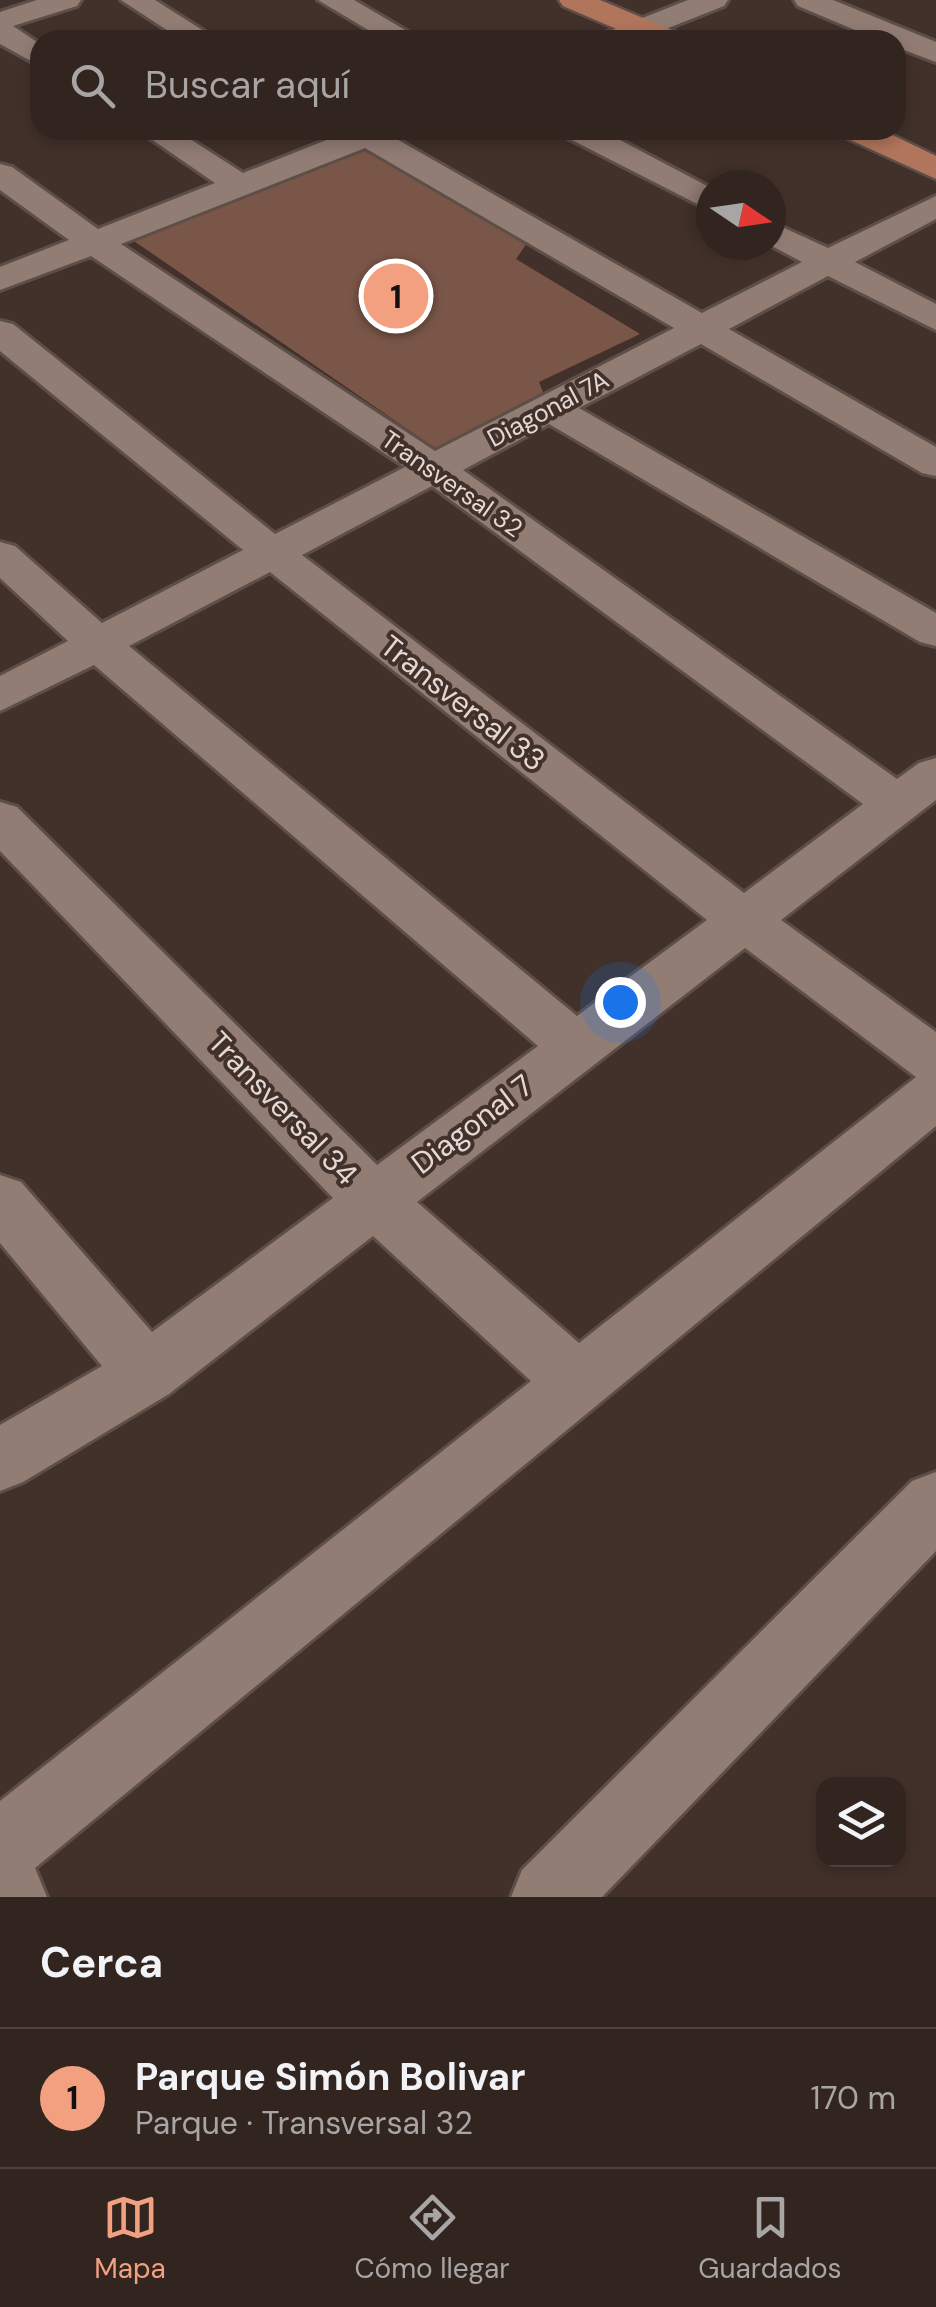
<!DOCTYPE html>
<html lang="es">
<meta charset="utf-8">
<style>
:root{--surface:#322520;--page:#3a2d29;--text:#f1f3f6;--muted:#a8a5a5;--line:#4d423e;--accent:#f2a080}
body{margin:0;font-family:"DM Sans",sans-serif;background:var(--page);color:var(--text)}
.controls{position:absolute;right:30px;bottom:30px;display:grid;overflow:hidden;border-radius:20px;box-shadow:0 5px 15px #0003}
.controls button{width:90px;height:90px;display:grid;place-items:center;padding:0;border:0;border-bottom:2px solid var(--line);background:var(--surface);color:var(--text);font:50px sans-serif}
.compass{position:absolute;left:696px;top:170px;width:90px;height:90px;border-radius:50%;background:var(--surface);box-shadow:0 5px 15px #0003;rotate:103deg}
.you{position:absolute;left:620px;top:1002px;width:35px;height:35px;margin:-25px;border:8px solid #fff;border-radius:50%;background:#1a73e8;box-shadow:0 0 0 15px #1a73e833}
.badge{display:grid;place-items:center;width:65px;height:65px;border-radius:50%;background:var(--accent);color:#111;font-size:32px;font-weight:700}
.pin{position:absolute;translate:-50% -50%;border:5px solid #fff;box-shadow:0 2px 10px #0006}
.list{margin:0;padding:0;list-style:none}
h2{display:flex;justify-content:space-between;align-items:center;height:130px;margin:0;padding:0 40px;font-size:42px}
h2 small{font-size:32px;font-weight:400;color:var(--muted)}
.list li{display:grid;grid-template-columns:65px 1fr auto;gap:30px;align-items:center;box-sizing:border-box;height:140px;padding:0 40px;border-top:2px solid var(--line)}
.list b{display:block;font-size:38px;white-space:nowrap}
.list p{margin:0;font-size:32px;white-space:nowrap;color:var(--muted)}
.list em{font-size:32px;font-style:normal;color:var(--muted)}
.icon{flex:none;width:55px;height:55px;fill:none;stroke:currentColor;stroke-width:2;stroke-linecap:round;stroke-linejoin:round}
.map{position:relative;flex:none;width:936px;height:1897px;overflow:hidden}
.search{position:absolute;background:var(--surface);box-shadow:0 5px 15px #0003;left:30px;right:30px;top:30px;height:110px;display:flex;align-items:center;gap:25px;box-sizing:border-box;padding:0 35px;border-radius:30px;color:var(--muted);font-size:38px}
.sheet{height:270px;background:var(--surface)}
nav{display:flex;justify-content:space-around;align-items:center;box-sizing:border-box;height:140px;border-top:2px solid var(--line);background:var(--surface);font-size:28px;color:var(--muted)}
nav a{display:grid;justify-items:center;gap:5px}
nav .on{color:var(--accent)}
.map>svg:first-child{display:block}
</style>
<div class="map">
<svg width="936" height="1897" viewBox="0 0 936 1897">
<rect width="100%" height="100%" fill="#42312a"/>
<path fill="#7a5648" d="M 365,150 L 527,243 L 516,259 L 640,334 L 539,382 L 546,400 L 442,453 L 134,241 Z"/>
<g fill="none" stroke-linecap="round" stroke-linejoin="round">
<defs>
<g id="minor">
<path d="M 37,0 L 81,0 L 77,6 L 13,26 L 40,44 L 40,66 L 0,44 L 0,12 Z"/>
<path d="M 121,0 L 155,0 L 218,40 L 182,40 Z"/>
<path d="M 318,0 L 354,0 L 422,40 L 385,40 Z"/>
<path d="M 688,0 L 728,0 L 724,6 L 638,40 L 597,40 L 602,34 Z"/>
<path d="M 794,0 L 833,0 L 936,42 L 936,62 L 896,47 L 896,40 L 879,40 L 798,6 Z"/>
<path d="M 138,130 L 176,130 L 243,173 L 344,133 L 342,130 L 398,130 L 393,137 L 702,313 L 802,262 L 770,245 L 771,222 L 828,248 L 936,196 L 936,219 L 855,262 L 936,304 L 936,330 L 828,276 L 729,329 L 936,447 L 936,476 L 922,473 L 701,344 L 579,408 L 936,613 L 936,646 L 920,642 L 549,424 L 463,470 L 897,779 L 919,763 L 936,758 L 936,800 L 781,920 L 936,1032 L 936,1126 L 35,1868 L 47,1897 L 0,1897 L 0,1801 L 531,1381 L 373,1236 L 169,1394 L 23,1482 L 0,1491 L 0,1425 L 102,1366 L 0,1243 L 0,1175 L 21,1182 L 152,1332 L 333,1198 L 0,851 L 0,802 L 17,807 L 377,1165 L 538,1046 L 94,665 L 0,711 L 0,676 L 68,641 L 0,578 L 0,542 L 15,546 L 102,623 L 243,550 L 0,351 L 0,321 L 13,324 L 275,534 L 405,467 L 91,256 L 0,290 L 0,267 L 69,240 L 0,190 L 0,164 L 12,167 L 98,229 L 215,183 ZM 365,148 L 674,328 L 435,451 L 121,244 ZM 432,486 L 863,804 L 744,893 L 302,555 ZM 270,572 L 707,920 L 577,1016 L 129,646 ZM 745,948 L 916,1077 L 579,1343 L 417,1202 Z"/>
<path d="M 561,130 L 601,130 L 711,188 L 711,211 L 566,137 Z"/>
<path d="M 936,1472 L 936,1551 L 602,1897 L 511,1897 L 522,1870 L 912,1481 Z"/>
</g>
<g id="major">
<path d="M 559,0 L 600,0 L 679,33 L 683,40 L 642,40 L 563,6 Z"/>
<path d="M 839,130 L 882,130 L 936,156 L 936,179 L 844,137 Z"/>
</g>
</defs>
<use href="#minor" stroke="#5d4e48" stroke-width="6"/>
<use href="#major" stroke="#5d4e48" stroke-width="5"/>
<use href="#minor" fill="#927d75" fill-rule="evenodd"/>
<use href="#major" fill="#b1755c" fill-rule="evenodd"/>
</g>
<g text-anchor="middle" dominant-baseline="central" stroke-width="8" stroke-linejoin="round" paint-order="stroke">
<g font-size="25" fill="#e4d8d4" stroke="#42312a">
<text transform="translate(548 409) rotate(-28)">Diagonal 7A</text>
<text transform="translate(452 484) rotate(35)">Transversal 32</text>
</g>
<g font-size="30" fill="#e4d8d4" stroke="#42312a">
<text transform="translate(463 703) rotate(38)">Transversal 33</text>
<text transform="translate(283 1108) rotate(46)">Transversal 34</text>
<text transform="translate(472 1124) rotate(-37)">Diagonal 7</text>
</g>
</g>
</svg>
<div class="controls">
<button><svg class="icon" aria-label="layers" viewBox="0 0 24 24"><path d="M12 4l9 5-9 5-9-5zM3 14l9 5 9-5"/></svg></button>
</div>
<svg class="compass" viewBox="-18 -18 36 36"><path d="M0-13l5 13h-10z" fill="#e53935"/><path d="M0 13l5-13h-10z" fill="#a8a5a5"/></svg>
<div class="you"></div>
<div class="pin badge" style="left:396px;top:296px">1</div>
<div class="search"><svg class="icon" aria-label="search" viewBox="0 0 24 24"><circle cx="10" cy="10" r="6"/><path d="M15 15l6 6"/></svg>Buscar aquí</div>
</div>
<section class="sheet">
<h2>Cerca<small></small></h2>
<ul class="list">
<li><span class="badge">1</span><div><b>Parque Simón Bolivar</b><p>Parque · Transversal 32</p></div><em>170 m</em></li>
</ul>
</section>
<nav>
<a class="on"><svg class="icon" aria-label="map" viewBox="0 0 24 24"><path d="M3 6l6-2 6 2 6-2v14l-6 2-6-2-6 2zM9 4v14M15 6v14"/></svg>Mapa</a>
<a><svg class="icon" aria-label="directions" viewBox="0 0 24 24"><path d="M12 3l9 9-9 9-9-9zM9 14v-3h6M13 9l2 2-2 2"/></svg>Cómo llegar</a>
<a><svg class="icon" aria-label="saved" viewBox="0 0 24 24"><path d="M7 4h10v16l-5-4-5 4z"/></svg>Guardados</a>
</nav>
